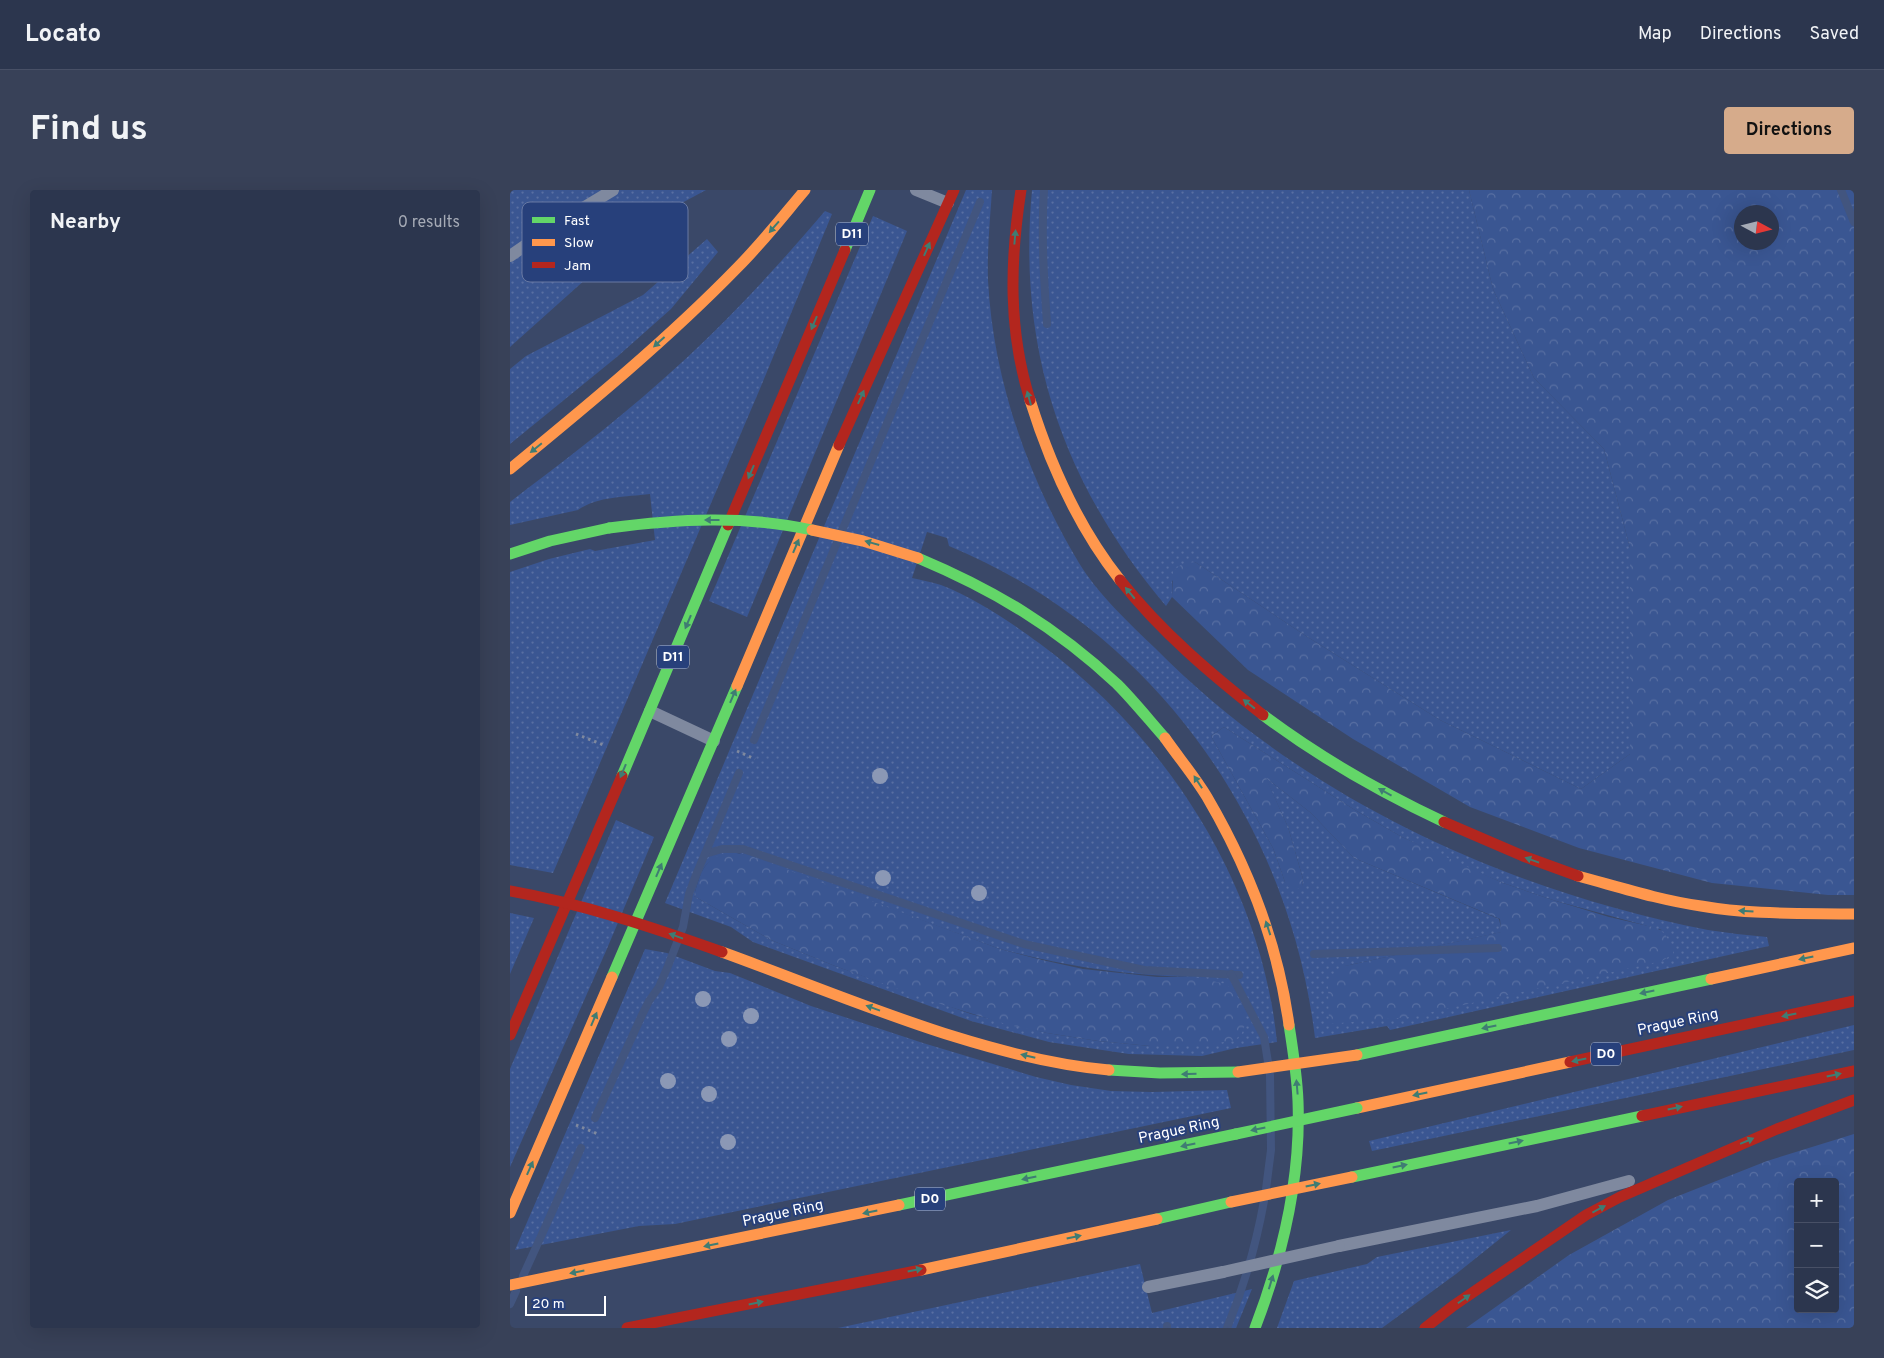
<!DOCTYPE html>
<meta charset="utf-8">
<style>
:root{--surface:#2c364e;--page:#384158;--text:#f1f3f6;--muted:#a6abb6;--line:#485066;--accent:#d6ab8b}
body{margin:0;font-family:Overpass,sans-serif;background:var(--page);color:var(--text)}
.controls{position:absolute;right:15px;bottom:15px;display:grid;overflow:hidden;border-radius:5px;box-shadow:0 5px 20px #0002}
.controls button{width:45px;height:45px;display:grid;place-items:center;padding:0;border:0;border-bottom:1px solid var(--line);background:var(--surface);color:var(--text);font:25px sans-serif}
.compass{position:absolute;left:1224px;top:15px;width:45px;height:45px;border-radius:50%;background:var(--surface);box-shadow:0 5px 20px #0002;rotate:97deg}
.scale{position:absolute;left:15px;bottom:12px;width:81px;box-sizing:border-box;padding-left:5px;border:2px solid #fff;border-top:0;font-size:14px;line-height:18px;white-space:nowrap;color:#fff;-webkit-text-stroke:4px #27407b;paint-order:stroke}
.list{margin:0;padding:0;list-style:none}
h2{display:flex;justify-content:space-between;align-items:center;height:65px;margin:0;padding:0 20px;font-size:21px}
h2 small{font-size:16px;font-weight:400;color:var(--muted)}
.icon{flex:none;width:28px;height:28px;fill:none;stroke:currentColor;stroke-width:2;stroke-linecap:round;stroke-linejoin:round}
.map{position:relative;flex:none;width:1344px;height:1138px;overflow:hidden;border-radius:5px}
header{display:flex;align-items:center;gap:30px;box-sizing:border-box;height:70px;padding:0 25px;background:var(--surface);border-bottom:1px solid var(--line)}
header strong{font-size:24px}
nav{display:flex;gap:28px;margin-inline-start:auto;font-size:18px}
.intro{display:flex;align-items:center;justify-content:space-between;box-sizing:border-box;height:120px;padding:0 30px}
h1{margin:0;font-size:35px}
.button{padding:12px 22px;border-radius:5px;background:var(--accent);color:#111;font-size:18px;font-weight:700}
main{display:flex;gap:30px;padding:0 30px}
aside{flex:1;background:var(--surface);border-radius:5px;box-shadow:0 5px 20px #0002}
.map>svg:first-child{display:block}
</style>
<header>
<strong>Locato</strong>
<nav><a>Map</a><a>Directions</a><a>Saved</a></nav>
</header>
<div class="intro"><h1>Find us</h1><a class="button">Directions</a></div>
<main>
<aside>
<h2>Nearby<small>0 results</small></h2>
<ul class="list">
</ul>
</aside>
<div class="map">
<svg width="1344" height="1138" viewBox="0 0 1344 1138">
<defs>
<pattern id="grass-dots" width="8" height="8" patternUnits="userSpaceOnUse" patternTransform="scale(1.25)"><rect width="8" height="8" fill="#3a5692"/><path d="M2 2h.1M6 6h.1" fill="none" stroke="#586fa2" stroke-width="1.8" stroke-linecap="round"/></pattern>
<pattern id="forest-crowns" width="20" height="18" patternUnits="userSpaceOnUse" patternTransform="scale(1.25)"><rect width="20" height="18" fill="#3a5692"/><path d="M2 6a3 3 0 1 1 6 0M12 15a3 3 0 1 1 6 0" fill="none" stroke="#586fa2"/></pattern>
</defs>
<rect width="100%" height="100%" fill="#3a4868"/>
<g fill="url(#grass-dots)" fill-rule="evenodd">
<path d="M 0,0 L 196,0 L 144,28 L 0,157 Z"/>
<path d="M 456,0 L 482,0 C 480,30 477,60 478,90 C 483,189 518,288 569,373 C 587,403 619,433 645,458 C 792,607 994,700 1198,740 C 1217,743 1237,745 1257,747 L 1259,756 L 880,840 L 877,836 L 805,848 C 779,630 642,440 439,356 L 437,348 L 417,342 L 402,388 C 411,390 422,392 431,395 C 463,407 502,433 529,453 C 656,547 751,693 767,852 L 726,858 L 692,866 L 619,864 L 539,852 L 461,831 L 243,752 L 221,737 L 155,713 ZM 714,537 L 845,620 L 892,647 L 942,671 L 993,693 L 1046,711 L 1152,740 L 835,776 L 992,742 L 989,729 L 844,668 L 801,623 L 755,587 L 778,637 L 793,689 L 792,696 L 775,692 L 763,658 L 701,546 ZM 229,663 L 490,759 C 554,776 617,786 684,787 L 640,856 L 588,851 L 537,843 L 461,824 L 325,776 L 261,750 L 184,706 C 192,675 196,666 229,663 Z"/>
<path d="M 522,0 L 959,0 L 983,99 L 1024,188 L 1094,259 L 1120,358 L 1120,564 L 1071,599 L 930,530 L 796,446 L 685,372 L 662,391 L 662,407 L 656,416 C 553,294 507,160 522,0 Z"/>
<path d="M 315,21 L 322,24 L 249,201 L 43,683 L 0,675 L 0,382 L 39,369 L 80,359 L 85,361 L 145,350 L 140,304 C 116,307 88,306 68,320 L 0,335 L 0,312 C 51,273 103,234 151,191 C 210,139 264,81 315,21 Z"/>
<path d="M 363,26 L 397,41 L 237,427 L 199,411 Z"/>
<path d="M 197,49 L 208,62 L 161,119 L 108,166 L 0,254 L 0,179 L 16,166 L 133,105 Z"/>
<path d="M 106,630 L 144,647 L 96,761 L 0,977 L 0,879 Z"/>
<path d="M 0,723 L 24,728 L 0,784 Z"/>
<path d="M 135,759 L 157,763 L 205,781 L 220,783 L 301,816 L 413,853 L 526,887 L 561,895 L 601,901 L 642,902 L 717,900 L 721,918 L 165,1034 L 129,1036 L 5,1060 Z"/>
<path d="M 1344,835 L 1344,860 L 862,961 L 859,951 Z"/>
<path d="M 1001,1040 L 946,1084 L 872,1138 L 767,1138 L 784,1091 L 857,1074 L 867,1067 Z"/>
<path d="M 630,1074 L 642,1123 L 742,1099 L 726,1138 L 328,1138 Z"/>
</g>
<g fill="url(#forest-crowns)" fill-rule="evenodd">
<path d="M 959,0 L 1344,0 L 1344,705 L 1318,705 L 1202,693 L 1069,658 L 960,617 L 843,549 L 738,480 L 662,407 L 663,381 L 672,374 L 685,372 L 796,446 L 930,530 L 1071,599 L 1120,564 L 1120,358 L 1094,259 L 1024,188 L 983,99 ZM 1262,22 L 1262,52 L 1232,52 L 1232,22 Z"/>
<path d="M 714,537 L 845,620 L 892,647 L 993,693 L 1046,711 L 1099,727 L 1147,738 L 1155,744 L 1163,758 L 1163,764 L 1152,771 L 899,827 L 819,834 L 818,793 L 835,776 L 991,742 L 990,729 L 844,668 L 801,623 L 756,588 L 778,637 L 793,689 L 792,696 L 786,700 L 780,699 L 775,692 L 763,658 L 701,546 Z"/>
<path d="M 220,662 L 238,665 L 490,759 L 532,770 L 573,779 L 647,787 L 684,787 L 716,794 L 726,804 L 734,819 L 736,832 L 732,843 L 725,850 L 692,856 L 640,856 L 588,851 L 537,843 L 499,835 L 424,812 L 325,776 L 261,750 L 184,706 C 191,682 193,668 220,662 Z"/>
<path d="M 1344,944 L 1344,1138 L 956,1138 L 1059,1065 L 1158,1010 L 1257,971 ZM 1288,992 L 1325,992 L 1325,1119 L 1288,1119 Z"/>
</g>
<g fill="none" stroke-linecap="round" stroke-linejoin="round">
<g stroke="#42557f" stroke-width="8">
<path d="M 534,0 C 531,45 534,89 537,134"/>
<path d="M 1331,0 L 1344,32"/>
<path d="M 244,550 L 470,12"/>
<path d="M 195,664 L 212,659 L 233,659 L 514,754 L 634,780 L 729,785"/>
<path d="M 804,764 L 988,758"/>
<path d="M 721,784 L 754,847 L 760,885 L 761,960 L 756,999"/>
<path d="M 85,928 L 132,825 L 139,811 L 149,797 L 158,776 L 173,737 L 179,704 L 186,685 L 229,583"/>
<path d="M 13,1086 L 71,958"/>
<path d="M 0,1114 L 6,1101"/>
<path d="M 657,1136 L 657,1138"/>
<path d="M 717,1138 C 734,1097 746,1055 754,1011"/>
</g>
<g stroke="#7f899f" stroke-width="3" stroke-dasharray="2.5 4" stroke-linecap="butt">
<path d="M 66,544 L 96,556"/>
<path d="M 227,561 L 245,569"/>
<path d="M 66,935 L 88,944"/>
</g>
<g stroke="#7f899f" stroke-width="12">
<path d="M 406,0 L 438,13"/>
<path d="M 0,66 L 45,35 L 103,0"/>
<path d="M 140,521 L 204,551"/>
<path d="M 829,1056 L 1027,1016 L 1119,991"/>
<path d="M 638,1097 L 713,1082"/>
</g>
<g stroke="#63d668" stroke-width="11">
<path d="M 335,60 L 360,0"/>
<path d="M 0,364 L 40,351 L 99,338"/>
<path d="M 408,368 C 484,400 546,437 607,494 C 624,511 639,530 655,548"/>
<path d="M 753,525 C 809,567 870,602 934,632"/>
<path d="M 112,586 L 218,335"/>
<path d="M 102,787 L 227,496"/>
<path d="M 847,865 L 1201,789"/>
<path d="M 599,880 L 650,883 L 728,882"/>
<path d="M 842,987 L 1132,926"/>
<path d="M 389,1015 L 726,944"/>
<path d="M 647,1029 L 721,1012"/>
<path d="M 745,1138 C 773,1065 791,989 788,911 C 787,885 783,860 779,835"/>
</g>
<g stroke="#ff974d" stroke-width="11">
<path d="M 520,210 C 540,274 568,337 610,390"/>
<path d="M 0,279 C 78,215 157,150 228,77 C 252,53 273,26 295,0"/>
<path d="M 227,496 L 329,255"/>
<path d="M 655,548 C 669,568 685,587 697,607 C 738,677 768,754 779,835"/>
<path d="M 1068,686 C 1109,697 1149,710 1191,716 C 1242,725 1293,723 1344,724"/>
<path d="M 212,762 C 334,806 470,868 599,880"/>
<path d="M 1201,789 L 1344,758"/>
<path d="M 847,918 L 1060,872"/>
<path d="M 0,1023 L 102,787"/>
<path d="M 411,1080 L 647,1029"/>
<path d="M 0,1095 L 389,1015"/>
</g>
<g stroke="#b3261e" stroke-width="11">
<path d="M 511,0 C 500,71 498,140 520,210"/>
<path d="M 329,255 L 444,0"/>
<path d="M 218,335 L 335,60"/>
<path d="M 610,390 C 651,442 701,484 753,525"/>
<path d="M 934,632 L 1013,666 L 1068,686"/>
<path d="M 0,845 L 112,586"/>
<path d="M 1060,872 L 1344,811"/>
<path d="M 1132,926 L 1344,881"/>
<path d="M 117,1138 L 411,1080"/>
<path d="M 915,1138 L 943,1116 L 1076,1025 L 1110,1007 L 1267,939 L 1344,910"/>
</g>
<path stroke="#7f899f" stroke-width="12" d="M 713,1082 L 829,1056"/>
<g stroke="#63d668" stroke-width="11">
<path d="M 99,338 C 167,329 235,325 302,340"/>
<path d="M 726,944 L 847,918"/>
</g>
<g stroke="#ff974d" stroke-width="11">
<path d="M 302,340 L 353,351 L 408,368"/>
<path d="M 728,882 L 847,865"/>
<path d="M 721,1012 L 842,987"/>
</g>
<path stroke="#b3261e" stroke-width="11" d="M 0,701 C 73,714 142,737 212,762"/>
</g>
<g fill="#8b98b5">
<circle cx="370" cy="586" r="8"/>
<circle cx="373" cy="688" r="8"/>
<circle cx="469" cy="703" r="8"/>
<circle cx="193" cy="809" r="8"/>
<circle cx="241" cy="826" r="8"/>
<circle cx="219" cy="849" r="8"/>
<circle cx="158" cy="891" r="8"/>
<circle cx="199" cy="904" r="8"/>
<circle cx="218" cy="952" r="8"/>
</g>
<defs><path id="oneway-solid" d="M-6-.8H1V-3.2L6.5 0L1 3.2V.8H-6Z" transform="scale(1.25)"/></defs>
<g fill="#3f7c73">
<use href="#oneway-solid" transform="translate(264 37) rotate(131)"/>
<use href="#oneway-solid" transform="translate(505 47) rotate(-85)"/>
<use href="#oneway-solid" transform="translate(417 59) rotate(-66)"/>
<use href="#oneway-solid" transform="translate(304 133) rotate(113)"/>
<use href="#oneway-solid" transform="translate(149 152) rotate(138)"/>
<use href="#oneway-solid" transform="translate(351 207) rotate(-66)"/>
<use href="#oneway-solid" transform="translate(519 208) rotate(-106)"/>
<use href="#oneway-solid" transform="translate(26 258) rotate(141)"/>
<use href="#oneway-solid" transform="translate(241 282) rotate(113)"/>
<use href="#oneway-solid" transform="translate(202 330) rotate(-180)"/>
<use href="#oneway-solid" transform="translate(362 353) rotate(-164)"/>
<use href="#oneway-solid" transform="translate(286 356) rotate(-67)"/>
<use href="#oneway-solid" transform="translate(620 403) rotate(-130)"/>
<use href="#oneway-solid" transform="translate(178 432) rotate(113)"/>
<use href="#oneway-solid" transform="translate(223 506) rotate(-67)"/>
<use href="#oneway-solid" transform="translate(739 514) rotate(-142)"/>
<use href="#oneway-solid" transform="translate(113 581) rotate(113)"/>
<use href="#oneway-solid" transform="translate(688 592) rotate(-123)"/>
<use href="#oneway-solid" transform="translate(875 602) rotate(-151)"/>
<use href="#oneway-solid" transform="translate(1022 670) rotate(-160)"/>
<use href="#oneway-solid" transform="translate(149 680) rotate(-67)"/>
<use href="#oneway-solid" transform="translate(1236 721) rotate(-176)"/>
<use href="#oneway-solid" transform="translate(758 738) rotate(-108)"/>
<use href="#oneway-solid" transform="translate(166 746) rotate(-160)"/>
<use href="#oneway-solid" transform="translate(1296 768) rotate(168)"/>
<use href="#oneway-solid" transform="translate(1137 802) rotate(168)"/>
<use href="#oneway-solid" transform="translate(363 818) rotate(-160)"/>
<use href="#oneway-solid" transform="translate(1279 825) rotate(168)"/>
<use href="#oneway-solid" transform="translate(84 829) rotate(-67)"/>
<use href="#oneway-solid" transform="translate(979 837) rotate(168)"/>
<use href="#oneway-solid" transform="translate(518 866) rotate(-167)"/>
<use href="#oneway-solid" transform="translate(1069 870) rotate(168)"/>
<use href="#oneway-solid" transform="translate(679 884) rotate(179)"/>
<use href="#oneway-solid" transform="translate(1324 885) rotate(-12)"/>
<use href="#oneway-solid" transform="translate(787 897) rotate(-95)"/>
<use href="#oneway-solid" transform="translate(910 904) rotate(168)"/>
<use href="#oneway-solid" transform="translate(1165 918) rotate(-12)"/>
<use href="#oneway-solid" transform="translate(748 939) rotate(168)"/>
<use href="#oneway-solid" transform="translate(1237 951) rotate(-23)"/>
<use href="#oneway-solid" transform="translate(1006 952) rotate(-12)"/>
<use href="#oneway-solid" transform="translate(678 955) rotate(168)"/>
<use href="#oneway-solid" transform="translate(890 976) rotate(-12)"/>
<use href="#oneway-solid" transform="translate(20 978) rotate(-66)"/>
<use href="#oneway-solid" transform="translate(519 988) rotate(168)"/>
<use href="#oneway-solid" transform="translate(803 995) rotate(-12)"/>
<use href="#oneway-solid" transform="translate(1089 1019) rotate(-28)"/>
<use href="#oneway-solid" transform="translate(360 1022) rotate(168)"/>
<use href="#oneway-solid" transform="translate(564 1047) rotate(-12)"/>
<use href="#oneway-solid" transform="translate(201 1055) rotate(168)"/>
<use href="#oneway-solid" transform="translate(405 1080) rotate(-12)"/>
<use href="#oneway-solid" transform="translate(67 1082) rotate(169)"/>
<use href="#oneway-solid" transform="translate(761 1092) rotate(-73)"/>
<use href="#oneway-solid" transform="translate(954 1109) rotate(-35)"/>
<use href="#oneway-solid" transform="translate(246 1113) rotate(-12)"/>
</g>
<g text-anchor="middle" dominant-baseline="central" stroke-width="4" stroke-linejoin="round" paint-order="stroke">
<g fill="#27407b" stroke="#bec6d7" stroke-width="1">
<rect x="326" y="32.5" width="32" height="23" rx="4"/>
<rect x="147" y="455.5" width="32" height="23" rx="4"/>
<rect x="1081" y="852.5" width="30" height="23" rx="4"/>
<rect x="405" y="997.5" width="30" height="23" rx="4"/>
</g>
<g font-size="14" font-weight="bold" fill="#fff">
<text x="342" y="44">D11</text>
<text x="163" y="467">D11</text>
<text x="1096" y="864">D0</text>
<text x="420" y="1009">D0</text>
</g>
<g font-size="15" fill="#fff" stroke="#27407b">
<text transform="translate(1168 833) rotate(-12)">Prague Ring</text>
<text transform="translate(669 941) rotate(-12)">Prague Ring</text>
<text transform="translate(273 1024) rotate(-12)">Prague Ring</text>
</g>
</g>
<rect x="12" y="12" width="166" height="80" rx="8" fill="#27407b" stroke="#6879a3" stroke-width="1"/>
<rect x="22" y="27" width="23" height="6" fill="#63d668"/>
<rect x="22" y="49" width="23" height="7" fill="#ff974d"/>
<rect x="22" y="72" width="23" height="6" fill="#b3261e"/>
<g font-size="14" fill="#fff">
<text x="54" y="35">Fast</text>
<text x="54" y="57">Slow</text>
<text x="54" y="80">Jam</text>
</g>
</svg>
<div class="controls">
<button>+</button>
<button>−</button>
<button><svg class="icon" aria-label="layers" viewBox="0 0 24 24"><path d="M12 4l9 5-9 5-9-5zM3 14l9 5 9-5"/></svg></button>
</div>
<svg class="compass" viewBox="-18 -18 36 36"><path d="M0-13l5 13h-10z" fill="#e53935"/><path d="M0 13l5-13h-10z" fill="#a6abb6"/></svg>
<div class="scale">20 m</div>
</div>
</main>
